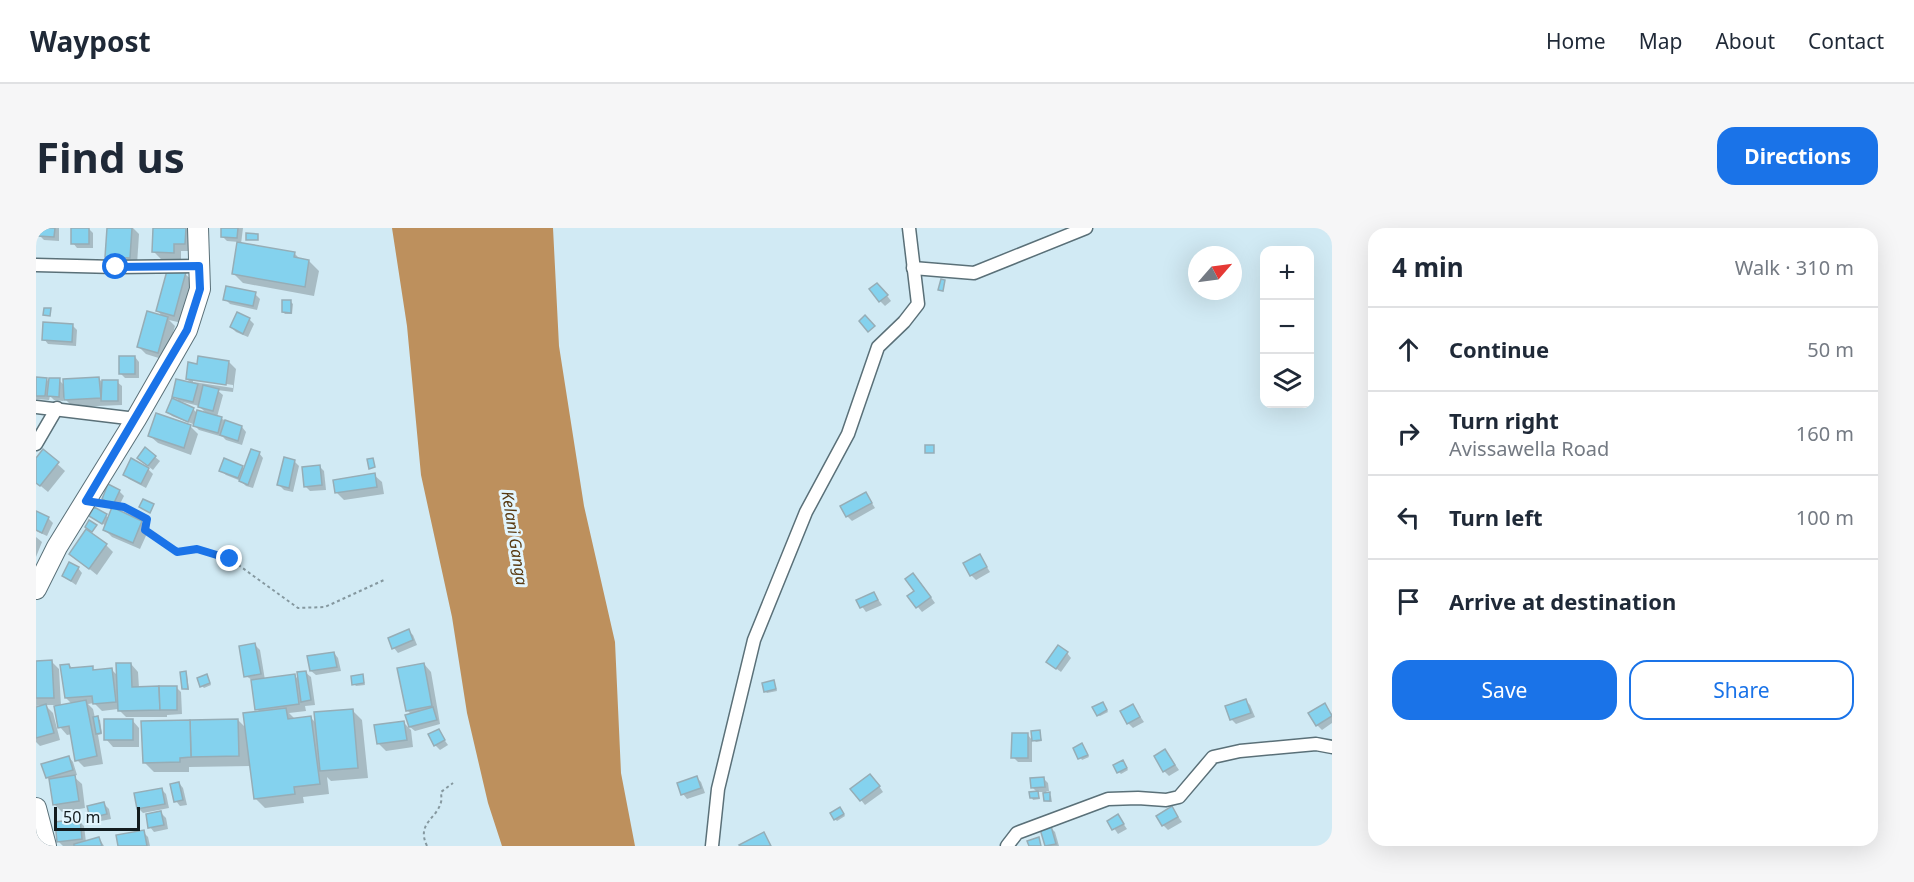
<!DOCTYPE html>
<meta charset="utf-8">
<style>
:root{--surface:#fff;--page:#f6f6f7;--text:#1f2937;--muted:#747a83;--line:#e0e1e3;--accent:#1a73e8}
body{margin:0;font-family:"Noto Sans",sans-serif;background:var(--page);color:var(--text)}
.controls{position:absolute;right:18px;top:18px;display:grid;overflow:hidden;border-radius:12px;box-shadow:0 6px 24px #0002}
.controls button{width:54px;height:54px;display:grid;place-items:center;padding:0;border:0;border-bottom:2px solid var(--line);background:var(--surface);color:var(--text);font:30px sans-serif}
.compass{position:absolute;left:1152px;top:18px;width:54px;height:54px;border-radius:50%;background:var(--surface);box-shadow:0 6px 24px #0002;rotate:62deg}
.scale{position:absolute;left:18px;bottom:15px;width:86px;box-sizing:border-box;padding-left:6px;border:3px solid #131c1f;border-top:0;font-size:16px;line-height:21px;white-space:nowrap;color:#131c1f;-webkit-text-stroke:4px #e3f6fe;paint-order:stroke}
.stop{position:absolute;width:18px;height:18px;margin:-14px;border:4px solid #1a73e8;border-radius:50%;background:#fff}
.stop.end{background:#1a73e8;border-color:#fff;box-shadow:0 2px 6px #0008}
.list{margin:0;padding:0;list-style:none}
h2{display:flex;justify-content:space-between;align-items:center;height:78px;margin:0;padding:0 24px;font-size:26px}
h2 small{font-size:20px;font-weight:400;color:var(--muted)}
.list li{display:grid;grid-template-columns:39px 1fr auto;gap:18px;align-items:center;box-sizing:border-box;height:84px;padding:0 24px;border-top:2px solid var(--line)}
.list b{display:block;font-size:22px;white-space:nowrap}
.list p{margin:0;font-size:20px;white-space:nowrap;color:var(--muted)}
.list em{font-size:20px;font-style:normal;color:var(--muted)}
.actions{display:flex;gap:12px;padding:18px 24px}
.actions a{flex:1;padding:14px 0;border:2px solid var(--accent);border-radius:18px;text-align:center;font-size:21px;color:var(--accent)}
.actions .main{background:var(--accent);color:#fff}
.icon{flex:none;width:33px;height:33px;fill:none;stroke:currentColor;stroke-width:2;stroke-linecap:round;stroke-linejoin:round}
.map{position:relative;flex:none;width:1296px;height:618px;overflow:hidden;border-radius:18px}
header{display:flex;align-items:center;gap:36px;box-sizing:border-box;height:84px;padding:0 30px;background:var(--surface);border-bottom:2px solid var(--line)}
header strong{font-size:28px}
nav{display:flex;gap:33px;margin-inline-start:auto;font-size:21px}
.intro{display:flex;align-items:center;justify-content:space-between;box-sizing:border-box;height:144px;padding:0 36px}
h1{margin:0;font-size:42px}
.button{padding:15px 27px;border-radius:18px;background:var(--accent);color:#fff;font-size:21px;font-weight:700}
main{display:flex;gap:36px;padding:0 36px}
aside{flex:1;background:var(--surface);border-radius:18px;box-shadow:0 6px 24px #0002}
.map>svg:first-child{display:block}
</style>
<header>
<strong>Waypost</strong>
<nav><a>Home</a><a>Map</a><a>About</a><a>Contact</a></nav>
</header>
<div class="intro"><h1>Find us</h1><a class="button">Directions</a></div>
<main>
<div class="map">
<svg width="1296" height="618" viewBox="0 0 1296 618">
<rect width="100%" height="100%" fill="#d1eaf4"/>
<path fill="#bd905d" d="M 356,0 L 517,0 L 523,118 L 548,278 L 579,414 L 585,545 L 599,618 L 466,618 L 452,575 L 431,485 L 416,389 L 385,247 L 371,98 Z"/>
<g fill="#0003" fill-rule="evenodd">
<path d="M 4,0 L 23,0 L 23,13 L 8,12 L 3,7 Z"/>
<path d="M 37,0 L 52,0 L 57,5 L 57,20 L 41,20 L 37,15 Z"/>
<path d="M 72,0 L 97,0 L 103,6 L 101,37 L 78,36 L 71,29 Z"/>
<path d="M 118,0 L 150,0 L 157,6 L 156,23 L 145,23 L 145,32 L 125,31 L 118,24 Z"/>
<path d="M 187,0 L 207,0 L 205,16 L 258,25 L 264,31 L 273,33 L 283,43 L 278,68 L 207,55 L 197,45 L 203,14 L 191,13 L 186,8 Z"/>
<path d="M 149,46 L 157,53 L 146,95 L 133,92 L 139,98 L 129,132 L 110,126 L 103,119 L 127,89 L 122,83 Z"/>
<path d="M 846,61 L 855,73 L 849,78 L 844,73 Z"/>
<path d="M 219,66 L 224,71 L 221,82 L 194,76 L 189,71 Z"/>
<path d="M 255,74 L 257,76 L 256,86 L 249,86 L 247,84 Z"/>
<path d="M 213,91 L 218,96 L 212,109 L 200,104 L 195,99 Z"/>
<path d="M 36,97 L 41,102 L 40,118 L 12,116 L 8,111 Z"/>
<path d="M 99,129 L 103,134 L 103,150 L 89,150 L 85,146 Z"/>
<path d="M 193,134 L 200,141 L 197,164 L 181,162 L 187,167 L 181,189 L 206,199 L 210,204 L 206,217 L 190,212 L 187,209 L 163,202 L 157,196 L 136,188 L 132,183 L 157,181 L 162,186 L 172,187 L 163,178 L 143,173 L 138,168 L 157,157 L 151,151 L 162,138 ZM 157,151 L 197,157 L 197,160 L 157,154 Z"/>
<path d="M 0,150 L 10,151 L 14,155 L 23,152 L 28,157 L 63,151 L 67,155 L 81,154 L 86,158 L 86,177 L 37,179 L 27,169 L 27,173 L 18,172 L 14,168 L 13,172 L 0,171 Z"/>
<path d="M 152,196 L 162,206 L 155,227 L 122,215 L 114,208 Z"/>
<path d="M 7,223 L 29,243 L 12,264 L 0,254 L 0,232 Z"/>
<path d="M 223,225 L 227,230 L 217,260 L 210,258 L 205,253 L 190,247 L 185,242 L 206,239 L 209,242 Z"/>
<path d="M 119,229 L 124,233 L 117,242 L 107,234 Z"/>
<path d="M 258,233 L 263,238 L 257,264 L 248,262 L 243,257 Z"/>
<path d="M 283,238 L 288,243 L 290,262 L 274,263 L 269,258 Z"/>
<path d="M 112,241 L 117,246 L 110,260 L 93,251 L 88,246 Z"/>
<path d="M 338,247 L 346,254 L 348,266 L 308,272 L 301,265 Z"/>
<path d="M 83,263 L 88,268 L 82,280 L 67,271 Z"/>
<path d="M 830,266 L 839,280 L 816,293 L 811,288 Z"/>
<path d="M 59,281 L 73,290 L 105,294 L 113,301 L 104,321 L 76,309 L 68,301 L 70,298 L 55,287 Z"/>
<path d="M 0,285 L 12,290 L 17,295 L 11,308 L 0,303 Z"/>
<path d="M 0,309 L 6,314 L 0,329 Z"/>
<path d="M 70,317 L 77,324 L 61,347 L 35,326 Z"/>
<path d="M 944,328 L 954,344 L 940,352 L 935,347 Z"/>
<path d="M 42,340 L 46,345 L 40,357 L 27,348 Z"/>
<path d="M 882,351 L 899,375 L 886,384 L 873,368 L 880,363 Z"/>
<path d="M 838,366 L 846,377 L 830,384 L 822,373 Z"/>
<path d="M 372,403 L 377,407 L 381,417 L 362,425 L 358,420 Z"/>
<path d="M 219,417 L 224,422 L 229,452 L 259,448 L 264,453 L 270,445 L 275,449 L 279,477 L 269,478 L 270,483 L 253,485 L 260,492 L 275,490 L 281,496 L 316,482 L 326,492 L 332,550 L 295,553 L 291,549 L 293,566 L 267,569 L 268,575 L 229,580 L 219,570 L 215,538 L 153,539 L 153,544 L 118,544 L 108,534 L 202,492 L 211,501 L 224,484 L 221,481 L 216,452 L 210,448 Z"/>
<path d="M 298,425 L 302,430 L 305,443 L 280,447 L 275,443 Z"/>
<path d="M 1031,425 L 1035,430 L 1025,444 L 1017,438 Z"/>
<path d="M 16,434 L 23,441 L 25,478 L 36,476 L 30,470 L 33,437 L 37,441 L 56,440 L 60,443 L 76,442 L 82,448 L 95,436 L 102,444 L 103,460 L 140,459 L 145,464 L 146,486 L 131,487 L 131,489 L 90,489 L 82,481 L 66,483 L 58,475 L 52,476 L 57,481 L 59,490 L 64,492 L 66,506 L 62,507 L 67,536 L 48,539 L 41,532 L 36,506 L 31,507 L 24,499 L 19,477 L 9,477 L 17,485 L 24,512 L 4,518 L 0,514 L 0,480 L 5,477 L 0,478 L 0,435 Z"/>
<path d="M 388,436 L 395,444 L 404,496 L 379,503 L 374,499 L 375,501 L 371,488 L 376,487 L 371,482 Z"/>
<path d="M 149,445 L 151,447 L 153,462 L 148,461 Z"/>
<path d="M 326,447 L 329,457 L 320,458 L 318,456 Z"/>
<path d="M 171,448 L 175,457 L 168,460 L 166,458 Z"/>
<path d="M 738,454 L 741,463 L 731,465 L 729,463 Z"/>
<path d="M 1210,473 L 1214,477 L 1219,489 L 1200,496 L 1195,491 Z"/>
<path d="M 1068,477 L 1072,484 L 1064,488 L 1062,487 Z"/>
<path d="M 1289,477 L 1296,486 L 1296,495 L 1286,502 L 1281,497 Z"/>
<path d="M 1097,478 L 1108,494 L 1097,500 L 1092,495 Z"/>
<path d="M 96,492 L 103,500 L 103,519 L 77,519 L 70,511 Z"/>
<path d="M 367,494 L 375,502 L 377,519 L 350,523 L 342,515 Z"/>
<path d="M 402,503 L 412,517 L 404,522 L 399,517 Z"/>
<path d="M 1003,503 L 1006,513 L 1000,514 L 998,512 Z"/>
<path d="M 992,507 L 996,512 L 996,534 L 982,534 L 977,529 Z"/>
<path d="M 1046,517 L 1053,529 L 1046,532 L 1039,520 Z"/>
<path d="M 1129,522 L 1143,542 L 1133,548 L 1128,543 Z"/>
<path d="M 33,529 L 37,534 L 41,547 L 37,548 L 46,556 L 49,580 L 26,584 L 18,576 L 14,552 L 11,549 Z"/>
<path d="M 1088,536 L 1092,542 L 1085,546 L 1083,544 Z"/>
<path d="M 660,549 L 665,554 L 669,565 L 651,571 L 647,566 Z"/>
<path d="M 1007,550 L 1012,555 L 1013,563 L 1010,563 L 1015,568 L 1016,574 L 1009,573 L 1009,564 L 1001,564 L 1004,571 L 997,572 L 996,570 L 1001,564 L 996,559 Z"/>
<path d="M 839,552 L 847,564 L 829,577 L 825,572 Z"/>
<path d="M 143,555 L 147,560 L 151,577 L 144,578 L 140,573 Z"/>
<path d="M 125,561 L 130,566 L 133,580 L 107,585 L 102,580 Z"/>
<path d="M 68,576 L 73,581 L 75,591 L 60,594 L 55,589 Z"/>
<path d="M 1136,580 L 1146,594 L 1132,602 L 1127,597 Z"/>
<path d="M 806,583 L 809,588 L 801,593 L 799,591 Z"/>
<path d="M 125,585 L 130,590 L 132,601 L 118,604 L 114,599 Z"/>
<path d="M 1082,588 L 1091,601 L 1082,606 L 1073,593 Z"/>
<path d="M 43,593 L 48,598 L 50,614 L 63,610 L 68,618 L 27,618 L 22,613 Z"/>
<path d="M 1014,599 L 1019,604 L 1023,618 L 1011,618 L 1006,602 Z"/>
<path d="M 107,604 L 112,609 L 114,618 L 84,618 Z"/>
</g>
<g fill="#84d2ee" stroke="#96adb6" stroke-width="1.5">
<path d="M 2,0 L 19,0 L 18,9 L 2,8 Z"/>
<rect x="35" y="0" width="18" height="16"/>
<path d="M 71,0 L 96,0 L 94,30 L 69,29 Z"/>
<path d="M 117,0 L 150,0 L 149,16 L 138,16 L 138,25 L 116,24 Z"/>
<path d="M 185,0 L 202,0 L 201,10 L 185,9 Z"/>
<path d="M 210,5 L 222,6 L 222,12 L 210,12 Z"/>
<path d="M 201,14 L 259,24 L 258,29 L 273,32 L 269,59 L 196,46 Z"/>
<path d="M 132,39 L 150,44 L 138,88 L 120,83 Z"/>
<path d="M 905,51 L 909,52 L 907,63 L 902,62 Z"/>
<path d="M 841,55 L 852,67 L 843,74 L 833,61 Z"/>
<path d="M 190,58 L 220,64 L 217,78 L 187,72 Z"/>
<path d="M 246,72 L 255,72 L 255,85 L 246,84 Z"/>
<path d="M 8,80 L 15,80 L 14,88 L 7,87 Z"/>
<path d="M 111,83 L 132,89 L 122,125 L 101,119 Z"/>
<path d="M 201,84 L 214,90 L 207,106 L 194,99 Z"/>
<path d="M 829,87 L 839,98 L 832,104 L 823,93 Z"/>
<path d="M 7,94 L 37,96 L 36,114 L 6,112 Z"/>
<rect x="83" y="128" width="16" height="18"/>
<path d="M 162,128 L 193,133 L 190,157 L 150,151 L 152,134 L 161,136 Z"/>
<path d="M 0,149 L 11,150 L 9,168 L 0,168 Z"/>
<path d="M 63,149 L 65,170 L 28,172 L 27,151 Z"/>
<path d="M 13,150 L 24,150 L 23,169 L 11,168 Z"/>
<path d="M 140,151 L 162,156 L 157,174 L 136,169 Z"/>
<path d="M 66,152 L 82,152 L 82,173 L 65,173 Z"/>
<path d="M 167,157 L 183,161 L 177,183 L 162,179 Z"/>
<path d="M 136,170 L 158,180 L 152,194 L 130,184 Z"/>
<path d="M 161,182 L 186,189 L 182,205 L 157,198 Z"/>
<path d="M 120,185 L 155,197 L 148,220 L 112,208 Z"/>
<path d="M 189,192 L 206,198 L 202,213 L 184,207 Z"/>
<rect x="889" y="217" width="9" height="8"/>
<path d="M 109,219 L 120,228 L 112,238 L 101,230 Z"/>
<path d="M 7,221 L 23,234 L 4,258 L 0,255 L 0,230 Z"/>
<path d="M 215,221 L 224,224 L 212,257 L 203,253 Z"/>
<path d="M 248,229 L 259,232 L 253,260 L 241,257 Z"/>
<path d="M 95,230 L 113,240 L 105,256 L 87,247 Z"/>
<path d="M 188,230 L 207,238 L 202,250 L 183,243 Z"/>
<path d="M 337,230 L 339,239 L 333,241 L 331,231 Z"/>
<path d="M 284,237 L 286,257 L 268,259 L 266,239 Z"/>
<path d="M 339,245 L 341,259 L 299,265 L 297,252 Z"/>
<path d="M 72,256 L 84,262 L 77,277 L 66,271 Z"/>
<path d="M 830,264 L 836,275 L 810,289 L 804,278 Z"/>
<path d="M 107,271 L 118,276 L 114,285 L 103,279 Z"/>
<path d="M 58,279 L 71,286 L 66,296 L 53,288 Z"/>
<path d="M 76,279 L 106,293 L 97,315 L 67,302 Z"/>
<path d="M 0,283 L 13,289 L 6,305 L 0,302 Z"/>
<path d="M 53,292 L 61,297 L 56,304 L 49,299 Z"/>
<path d="M 50,301 L 71,316 L 53,341 L 33,326 Z"/>
<path d="M 944,326 L 951,339 L 934,348 L 927,335 Z"/>
<path d="M 33,334 L 43,339 L 35,353 L 26,348 Z"/>
<path d="M 877,345 L 895,369 L 880,380 L 871,368 L 878,363 L 869,351 Z"/>
<path d="M 838,364 L 842,372 L 824,380 L 820,372 Z"/>
<path d="M 373,401 L 377,412 L 356,421 L 352,410 Z"/>
<path d="M 219,415 L 225,446 L 208,449 L 203,418 Z"/>
<path d="M 1022,417 L 1032,424 L 1020,441 L 1010,434 Z"/>
<path d="M 298,424 L 301,439 L 274,443 L 271,428 Z"/>
<path d="M 16,432 L 18,470 L 0,470 L 0,433 Z"/>
<path d="M 80,435 L 95,435 L 96,459 L 123,458 L 124,482 L 82,483 Z"/>
<path d="M 388,435 L 396,478 L 370,483 L 361,440 Z"/>
<path d="M 33,436 L 34,440 L 57,438 L 57,442 L 76,440 L 80,474 L 57,476 L 56,468 L 29,470 L 24,437 Z"/>
<path d="M 150,443 L 152,461 L 146,461 L 144,444 Z"/>
<path d="M 270,443 L 275,472 L 265,474 L 261,444 Z"/>
<path d="M 171,446 L 174,455 L 164,459 L 161,450 Z"/>
<path d="M 259,446 L 263,476 L 219,482 L 215,452 Z"/>
<path d="M 327,446 L 328,455 L 316,457 L 315,448 Z"/>
<path d="M 738,452 L 740,461 L 728,464 L 726,455 Z"/>
<path d="M 123,458 L 141,458 L 141,482 L 124,482 Z"/>
<path d="M 1210,471 L 1215,485 L 1194,492 L 1189,478 Z"/>
<path d="M 50,472 L 61,528 L 39,533 L 33,498 L 22,500 L 18,478 Z"/>
<path d="M 1067,474 L 1071,482 L 1061,488 L 1056,479 Z"/>
<path d="M 1289,475 L 1296,488 L 1280,498 L 1272,485 Z"/>
<path d="M 10,476 L 18,505 L 0,510 L 0,479 Z"/>
<path d="M 1097,476 L 1104,489 L 1091,496 L 1084,483 Z"/>
<path d="M 397,479 L 401,492 L 373,499 L 369,487 Z"/>
<path d="M 250,480 L 252,491 L 275,488 L 284,556 L 258,559 L 259,566 L 218,571 L 207,485 Z"/>
<path d="M 317,481 L 322,540 L 284,543 L 278,484 Z"/>
<path d="M 62,488 L 65,505 L 60,506 L 57,489 Z"/>
<rect x="68" y="491" width="29" height="21"/>
<path d="M 202,491 L 203,528 L 155,529 L 154,492 Z"/>
<path d="M 154,492 L 155,529 L 144,530 L 144,534 L 107,535 L 105,493 Z"/>
<path d="M 368,493 L 371,512 L 341,516 L 338,497 Z"/>
<path d="M 403,501 L 409,512 L 398,518 L 392,506 Z"/>
<path d="M 1004,502 L 1005,512 L 996,513 L 995,503 Z"/>
<path d="M 976,505 L 992,505 L 992,530 L 975,530 Z"/>
<path d="M 1046,515 L 1052,527 L 1042,531 L 1037,520 Z"/>
<path d="M 1129,521 L 1139,537 L 1127,544 L 1118,528 Z"/>
<path d="M 33,528 L 37,542 L 10,550 L 5,536 Z"/>
<path d="M 1087,532 L 1091,540 L 1081,545 L 1077,537 Z"/>
<path d="M 834,546 L 844,558 L 824,573 L 814,561 Z"/>
<path d="M 39,547 L 43,573 L 17,577 L 13,551 Z"/>
<path d="M 661,548 L 665,560 L 645,567 L 641,555 Z"/>
<path d="M 1008,549 L 1009,559 L 995,560 L 994,550 Z"/>
<path d="M 143,554 L 147,572 L 138,574 L 134,556 Z"/>
<path d="M 126,560 L 129,576 L 101,581 L 98,565 Z"/>
<path d="M 1002,563 L 1003,570 L 994,570 L 993,564 Z"/>
<path d="M 1014,564 L 1014,573 L 1008,573 L 1007,565 Z"/>
<path d="M 68,574 L 71,586 L 54,590 L 51,578 Z"/>
<path d="M 1136,578 L 1142,589 L 1126,598 L 1120,588 Z"/>
<path d="M 804,579 L 808,586 L 798,592 L 794,585 Z"/>
<path d="M 125,583 L 128,597 L 112,600 L 110,586 Z"/>
<path d="M 1082,586 L 1088,596 L 1076,602 L 1071,593 Z"/>
<path d="M 44,591 L 46,611 L 21,614 L 19,594 Z"/>
<path d="M 1015,598 L 1020,616 L 1009,618 L 1004,601 Z"/>
<path d="M 108,602 L 111,618 L 82,618 L 80,607 Z"/>
<path d="M 728,604 L 735,618 L 704,618 L 703,617 Z"/>
<path d="M 63,609 L 66,618 L 38,618 L 38,616 Z"/>
<path d="M 1003,609 L 1005,618 L 993,618 L 991,613 Z"/>
</g>
<g fill="none" stroke-linecap="round" stroke-linejoin="round">
<defs>
<g id="minor">
<path d="M 0,37 L 80,39 L 163,38"/>
<path d="M 877,40 L 938,45 L 1050,0"/>
<path d="M 0,179 L 100,191"/>
<path d="M 0,216 L 21,180"/>
<path d="M 676,618 L 682,561 L 718,412 L 770,284 L 812,206 L 842,119 L 868,94 L 882,76 L 873,0"/>
<path d="M 971,618 L 981,605 L 1072,571 L 1102,570 L 1130,572 L 1143,569 L 1177,529 L 1204,523 L 1280,516 L 1296,519"/>
</g>
<g id="primary">
<path d="M 0,361 L 21,319 L 100,191 L 151,102 L 164,61 L 162,0"/>
<path d="M 0,580 L 10,618"/>
</g>
</defs>
<use href="#minor" stroke="#5a7078" stroke-width="15"/>
<use href="#primary" stroke="#5a7078" stroke-width="22"/>
<g stroke="#85989f" stroke-width="2" stroke-dasharray="3 3" stroke-linecap="butt">
<path d="M 67,276 L 88,279 L 111,291 L 109,302 L 141,324 L 161,321 L 194,331 L 262,380 L 289,379 L 348,352"/>
<path d="M 391,618 C 380,595 401,591 405,574 C 406,571 405,567 405,564 L 417,555"/>
</g>
<use href="#minor" stroke="#fff" stroke-width="12"/>
<use href="#primary" stroke="#fff" stroke-width="20"/>
</g>
<g fill="none" stroke-linecap="round" stroke-linejoin="round">
<path stroke="#1a73e8" stroke-width="8" d="M 80,39 L 163,38 L 164,61 L 151,102 L 50,273 L 88,279 L 111,291 L 109,302 L 141,324 L 161,321 L 194,331"/>
</g>
<g text-anchor="middle" dominant-baseline="central" stroke-width="6" stroke-linejoin="round" paint-order="stroke">
<g font-size="16" font-style="italic" fill="#57380f" stroke="#e3f6fe">
<text transform="translate(479 310) rotate(81)">Kelani Ganga</text>
</g>
</g>
</svg>
<div class="controls">
<button>+</button>
<button>−</button>
<button><svg class="icon" aria-label="layers" viewBox="0 0 24 24"><path d="M12 4l9 5-9 5-9-5zM3 14l9 5 9-5"/></svg></button>
</div>
<svg class="compass" viewBox="-18 -18 36 36"><path d="M0-13l5 13h-10z" fill="#e53935"/><path d="M0 13l5-13h-10z" fill="#747a83"/></svg>
<div class="scale">50 m</div>
<div class="stop" style="left:80px;top:39px"></div>
<div class="stop end" style="left:194px;top:331px"></div>
</div>
<aside>
<h2>4 min<small>Walk · 310 m</small></h2>
<ul class="list">
<li><svg class="icon" aria-label="ahead" viewBox="0 0 24 24"><path d="M12 20V5M6 11l6-6 6 6"/></svg><div><b>Continue</b></div><em>50 m</em></li>
<li><svg class="icon" aria-label="right" viewBox="0 0 24 24"><path d="M7 20v-9h11M14 6l5 5-5 5"/></svg><div><b>Turn right</b><p>Avissawella Road</p></div><em>160 m</em></li>
<li><svg class="icon" aria-label="left" viewBox="0 0 24 24"><path d="M17 20v-9H6M10 6l-5 5 5 5"/></svg><div><b>Turn left</b></div><em>100 m</em></li>
<li><svg class="icon" aria-label="arrive" viewBox="0 0 24 24"><path d="M6 21V4h12l-3 4 3 4H6"/></svg><div><b>Arrive at destination</b></div></li>
</ul>
<div class="actions"><a class="main">Save</a><a>Share</a></div>
</aside>
</main>
